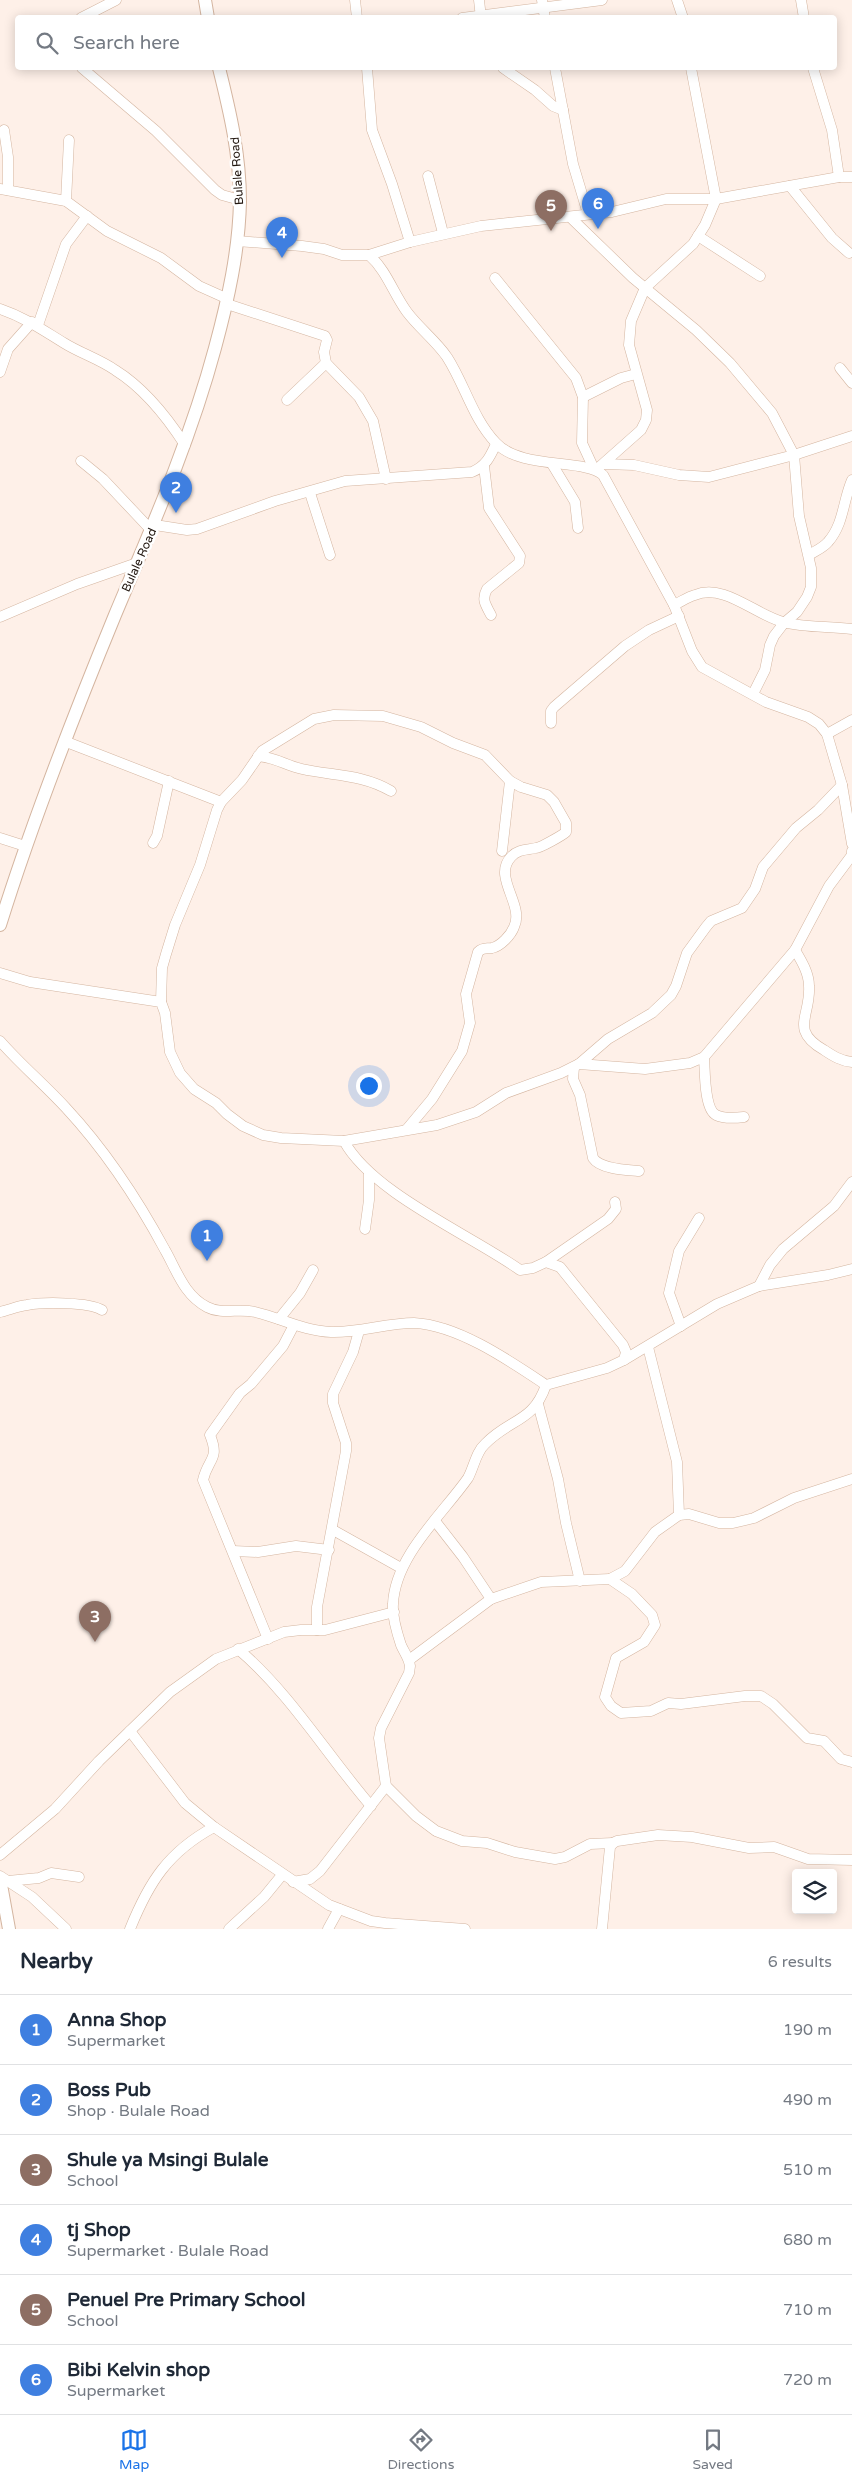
<!DOCTYPE html>
<meta charset="utf-8">
<style>
:root{--surface:#fff;--page:#f6f6f7;--text:#1f2937;--muted:#747a83;--line:#e0e1e3;--accent:#1a73e8}
body{margin:0;font-family:"Varela Round",sans-serif;background:var(--page);color:var(--text)}
.controls{position:absolute;right:15px;bottom:15px;display:grid;overflow:hidden;border-radius:5px;box-shadow:0 2px 12px #0003}
.controls button{width:45px;height:45px;display:grid;place-items:center;padding:0;border:0;border-bottom:1px solid var(--line);background:var(--surface);color:var(--text);font:25px sans-serif}
.you{position:absolute;left:368px;top:1085px;width:18px;height:18px;margin:-12px;border:4px solid #fff;border-radius:50%;background:#1a73e8;box-shadow:0 0 0 8px #1a73e833}
.badge{display:grid;place-items:center;width:32px;height:32px;border-radius:50%;background:var(--accent);color:#fff;font-size:16px;font-weight:700}
.pin{position:absolute;translate:-50% -41px;filter:drop-shadow(0 1px 2px #0008)}
.pin::after{content:'';position:absolute;top:26px;width:18px;height:15px;background:inherit;clip-path:polygon(0 0,100% 0,50% 100%)}
.list{margin:0;padding:0;list-style:none}
h2{display:flex;justify-content:space-between;align-items:center;height:65px;margin:0;padding:0 20px;font-size:21px}
h2 small{font-size:16px;font-weight:400;color:var(--muted)}
.list li{display:grid;grid-template-columns:32px 1fr auto;gap:15px;align-items:center;box-sizing:border-box;height:70px;padding:0 20px;border-top:1px solid var(--line)}
.list b{display:block;font-size:19px;white-space:nowrap}
.list p{margin:0;font-size:16px;white-space:nowrap;color:var(--muted)}
.list em{font-size:16px;font-style:normal;color:var(--muted)}
.icon{flex:none;width:28px;height:28px;fill:none;stroke:currentColor;stroke-width:2;stroke-linecap:round;stroke-linejoin:round}
.map{position:relative;flex:none;width:852px;height:1929px;overflow:hidden}
.search{position:absolute;background:var(--surface);box-shadow:0 2px 12px #0003;left:15px;right:15px;top:15px;height:55px;display:flex;align-items:center;gap:12px;box-sizing:border-box;padding:0 18px;border-radius:5px;color:var(--muted);font-size:19px}
.sheet{height:485px;background:var(--surface)}
nav{display:flex;justify-content:space-around;align-items:center;box-sizing:border-box;height:70px;border-top:1px solid var(--line);background:var(--surface);font-size:14px;color:var(--muted)}
nav a{display:grid;justify-items:center;gap:2px}
nav .on{color:var(--accent)}
.map>svg:first-child{display:block}
</style>
<div class="map">
<svg width="852" height="1929" viewBox="0 0 852 1929">
<rect width="100%" height="100%" fill="#fef0e8"/>
<g fill="none" stroke-linecap="round" stroke-linejoin="round">
<defs>
<g id="minor">
<path d="M 355,0 L 357,18"/>
<path d="M 479,0 L 481,18"/>
<path d="M 542,0 L 545,18"/>
<path d="M 677,0 L 683,18"/>
<path d="M 801,0 L 804,18"/>
<path d="M 81,18 L 116,0"/>
<path d="M 462,18 L 602,0"/>
<path d="M 82,68 L 156,131 L 215,190 L 222,195 L 240,200"/>
<path d="M 367,68 L 372,130 L 392,184 L 410,242"/>
<path d="M 503,68 L 535,90 L 553,106 L 563,110"/>
<path d="M 555,68 L 573,164 L 588,214"/>
<path d="M 813,68 L 832,130 L 839,177"/>
<path d="M 4,130 L 8,157 L 8,190"/>
<path d="M 428,176 L 443,233"/>
<path d="M 790,186 L 832,238 L 849,253"/>
<path d="M 0,189 L 66,201 L 107,231 L 161,258 L 199,286 L 228,299"/>
<path d="M 66,201 L 69,140"/>
<path d="M 570,217 L 633,278 L 696,330 L 730,363 L 772,413 L 794,455 L 799,516 L 811,568 L 811,587 L 807,597 L 797,612 L 784,623 L 774,636 L 770,645 L 765,670 L 753,694"/>
<path d="M 698,236 L 760,276"/>
<path d="M 237,241 L 302,246 L 324,249 L 342,255 L 369,255 C 387,271 393,293 407,312 C 419,328 436,341 447,357 C 465,385 473,419 496,443 C 521,470 584,458 603,475 L 674,605 L 692,651 L 702,667 L 766,702 L 808,717 L 819,724 L 827,734 L 842,785 L 852,844"/>
<path d="M 369,255 L 410,242 L 481,226 L 612,212 L 666,199 L 716,199 L 839,177 L 852,177"/>
<path d="M 495,278 L 576,378 L 583,397 L 582,443 L 594,469"/>
<path d="M 227,304 L 325,336 L 327,340 L 324,352 L 326,363 L 359,397 L 373,421 L 386,479"/>
<path d="M 0,309 C 26,318 41,329 64,343 C 80,353 99,359 115,370 C 144,388 167,417 185,445"/>
<path d="M 38,325 L 66,244 L 87,216"/>
<path d="M 840,368 L 852,383"/>
<path d="M 0,372 L 8,349 L 32,322"/>
<path d="M 583,397 L 621,378 L 636,374"/>
<path d="M 287,400 L 326,363"/>
<path d="M 81,461 L 103,479 L 152,531"/>
<path d="M 552,464 L 575,502 L 578,528"/>
<path d="M 604,464 L 634,465 L 679,475 L 709,477 L 794,455 L 852,436"/>
<path d="M 484,466 L 489,508 L 520,556 L 519,563 L 487,589 C 481,600 486,605 491,615"/>
<path d="M 597,469 L 641,430 L 646,420 L 647,410 L 629,345 L 631,321 L 645,288 L 693,244 L 705,225 L 716,199 L 691,68"/>
<path d="M 310,493 L 330,555"/>
<path d="M 155,525 L 187,530 L 197,529 L 275,501 L 345,481 L 472,472 C 486,466 490,457 496,444"/>
<path d="M 809,555 C 815,551 823,548 828,542 C 844,524 843,500 852,480"/>
<path d="M 674,605 C 681,602 687,597 695,595 C 724,583 754,614 783,622 C 805,628 829,626 852,629"/>
<path d="M 0,617 L 77,584 L 137,563"/>
<path d="M 551,723 L 551,711 L 554,707 L 625,646 L 649,630 L 679,616"/>
<path d="M 827,734 L 852,720"/>
<path d="M 64,741 L 221,802"/>
<path d="M 258,756 C 277,758 285,765 302,769 C 333,776 362,774 391,791"/>
<path d="M 0,838 L 25,846"/>
<path d="M 153,843 L 157,836 L 169,781"/>
<path d="M 502,851 L 510,781"/>
<path d="M 795,950 C 801,960 809,973 809,986 C 811,1016 789,1030 824,1050 C 833,1056 841,1061 852,1062"/>
<path d="M 0,973 L 30,982 L 161,1002 L 165,1013 L 170,1052 L 180,1073 L 194,1089 L 216,1103 L 227,1114 L 243,1126 L 263,1135 L 281,1138 L 344,1141 L 437,1125 L 476,1112 L 506,1093 L 561,1073 L 579,1064 L 645,1069 L 690,1063 L 704,1057 L 795,950 L 829,886 L 852,855 L 852,851"/>
<path d="M 161,1002 L 162,968 L 166,954 L 175,925 L 200,865 L 217,810 L 221,802 L 242,780 L 262,751 L 314,719 L 334,715 L 383,716 L 421,727 L 453,743 L 485,755 L 510,781 L 521,787 L 547,795 L 554,802 L 566,823 L 566,832 C 563,835 540,848 536,848 C 527,850 518,849 511,857 C 492,877 525,905 514,927 C 511,935 501,946 492,948 C 486,949 483,947 478,952 L 466,994 L 470,1023 L 462,1051 L 432,1099 L 407,1129"/>
<path d="M 0,1041 C 21,1065 45,1085 66,1108 C 105,1150 138,1200 165,1250 C 177,1271 184,1295 207,1307 C 222,1315 239,1308 255,1312 C 281,1318 304,1331 331,1332 C 359,1333 386,1323 414,1323 C 458,1325 510,1361 546,1385 L 607,1368 L 624,1360 L 717,1304 L 759,1286 L 828,1275 L 852,1269"/>
<path d="M 704,1057 C 705,1070 704,1109 716,1115 C 724,1119 736,1118 744,1117"/>
<path d="M 579,1064 L 608,1039 L 652,1013 L 671,995 L 676,986 L 687,953 L 706,927 L 711,921 L 742,908 L 755,889 L 763,867 L 796,828 L 818,810 L 842,785"/>
<path d="M 574,1067 L 573,1079 L 580,1095 L 593,1158 C 600,1169 626,1170 639,1171"/>
<path d="M 344,1141 C 372,1193 471,1235 520,1270 L 533,1268 L 546,1262 L 560,1267 L 623,1345 L 626,1352 L 624,1360"/>
<path d="M 365,1229 L 369,1200 L 369,1173"/>
<path d="M 546,1262 L 608,1219 L 616,1209 L 615,1202"/>
<path d="M 759,1286 L 770,1265 L 783,1249 L 834,1206 L 852,1182"/>
<path d="M 0,1312 C 9,1310 18,1306 27,1305 C 43,1302 89,1302 102,1310"/>
<path d="M 279,1319 L 300,1293 L 313,1270"/>
<path d="M 681,1326 L 669,1293 L 679,1251 L 699,1218"/>
<path d="M 648,1347 L 677,1462 L 679,1515"/>
<path d="M 546,1385 C 533,1423 510,1418 485,1444 C 476,1452 474,1467 468,1478 C 442,1515 395,1556 393,1604 C 392,1616 397,1633 401,1645 C 404,1652 409,1658 410,1666 L 409,1673 L 381,1728 L 379,1738 L 386,1786 L 416,1816 L 436,1831 L 462,1841 L 487,1843 L 515,1852 L 555,1859 L 565,1857 L 590,1844 L 613,1843"/>
<path d="M 538,1404 L 558,1479 L 566,1523 L 580,1581"/>
<path d="M 435,1521 L 463,1557 L 491,1599"/>
<path d="M 333,1530 L 401,1568"/>
<path d="M 233,1551 L 258,1552 L 296,1546 L 329,1550"/>
<path d="M 610,1579 L 625,1571 L 655,1532 L 679,1515 L 689,1514 L 719,1523 L 733,1523 L 754,1518 L 794,1498 L 852,1479"/>
<path d="M 317,1630 L 317,1607 L 346,1451 L 346,1443 L 333,1403 L 333,1394 L 353,1352 L 359,1331"/>
<path d="M 268,1639 L 203,1480 C 208,1458 220,1460 210,1435 L 240,1393 L 251,1384 L 283,1346 L 294,1325"/>
<path d="M 238,1649 C 290,1693 327,1755 371,1806"/>
<path d="M 409,1660 L 491,1599 L 541,1582 L 610,1579 L 632,1594 L 652,1615 L 655,1625 L 644,1642 L 616,1658 L 605,1697 L 611,1706 L 621,1713 L 651,1711 L 668,1703 L 681,1704 L 745,1696 L 761,1696 L 773,1704 L 807,1738 L 824,1741 L 841,1759 L 852,1762"/>
<path d="M 130,1731 L 185,1803 L 214,1827 L 329,1905 L 371,1921 L 385,1923 L 465,1929"/>
<path d="M 0,1855 L 55,1809 L 99,1761 L 170,1692 L 216,1659 L 284,1632 L 301,1630 L 325,1630 L 394,1612"/>
<path d="M 0,1876 L 32,1897 L 66,1929"/>
<path d="M 8,1881 L 39,1878 L 51,1873 L 79,1877"/>
<path d="M 293,1882 L 310,1879 L 320,1871 L 386,1786"/>
<path d="M 130,1929 C 149,1882 168,1852 214,1827"/>
<path d="M 229,1929 L 264,1897 L 282,1875"/>
<path d="M 328,1929 L 339,1909"/>
<path d="M 602,1929 L 610,1847 L 613,1843 L 617,1841 L 658,1835 L 692,1837 L 749,1848 L 774,1847 L 808,1859 L 852,1860"/>
</g>
<g id="tertiary">
<path d="M 205,0 L 208,18"/>
<path d="M 0,925 C 33,819 73,717 115,615 C 152,527 190,441 215,348 C 228,300 239,251 240,201 C 240,155 230,112 219,68"/>
<path d="M 0,1879 L 9,1929"/>
</g>
</defs>
<use href="#minor" stroke="#d4b5a0" stroke-width="11"/>
<use href="#tertiary" stroke="#d4b5a0" stroke-width="14"/>
<use href="#minor" stroke="#fff" stroke-width="10"/>
<use href="#tertiary" stroke="#fff" stroke-width="12"/>
</g>
<g text-anchor="middle" dominant-baseline="central" stroke-width="5" stroke-linejoin="round" paint-order="stroke">
<g font-size="12" fill="#21160f" stroke="#fff">
<text transform="translate(237 171) rotate(-94)">Bulale Road</text>
<text transform="translate(139 560) rotate(-66)">Bulale Road</text>
</g>
</g>
</svg>
<div class="controls">
<button><svg class="icon" aria-label="layers" viewBox="0 0 24 24"><path d="M12 4l9 5-9 5-9-5zM3 14l9 5 9-5"/></svg></button>
</div>
<div class="you"></div>
<div class="pin badge" style="left:207px;top:1261px;background:#3f7fe0">1</div>
<div class="pin badge" style="left:176px;top:513px;background:#3f7fe0">2</div>
<div class="pin badge" style="left:95px;top:1642px;background:#8d6e63">3</div>
<div class="pin badge" style="left:282px;top:258px;background:#3f7fe0">4</div>
<div class="pin badge" style="left:551px;top:231px;background:#8d6e63">5</div>
<div class="pin badge" style="left:598px;top:229px;background:#3f7fe0">6</div>
<div class="search"><svg class="icon" aria-label="search" viewBox="0 0 24 24"><circle cx="10" cy="10" r="6"/><path d="M15 15l6 6"/></svg>Search here</div>
</div>
<section class="sheet">
<h2>Nearby<small>6 results</small></h2>
<ul class="list">
<li><span class="badge" style="background:#3f7fe0">1</span><div><b>Anna Shop</b><p>Supermarket</p></div><em>190 m</em></li>
<li><span class="badge" style="background:#3f7fe0">2</span><div><b>Boss Pub</b><p>Shop · Bulale Road</p></div><em>490 m</em></li>
<li><span class="badge" style="background:#8d6e63">3</span><div><b>Shule ya Msingi Bulale</b><p>School</p></div><em>510 m</em></li>
<li><span class="badge" style="background:#3f7fe0">4</span><div><b>tj Shop</b><p>Supermarket · Bulale Road</p></div><em>680 m</em></li>
<li><span class="badge" style="background:#8d6e63">5</span><div><b>Penuel Pre Primary School</b><p>School</p></div><em>710 m</em></li>
<li><span class="badge" style="background:#3f7fe0">6</span><div><b>Bibi Kelvin shop</b><p>Supermarket</p></div><em>720 m</em></li>
</ul>
</section>
<nav>
<a class="on"><svg class="icon" aria-label="map" viewBox="0 0 24 24"><path d="M3 6l6-2 6 2 6-2v14l-6 2-6-2-6 2zM9 4v14M15 6v14"/></svg>Map</a>
<a><svg class="icon" aria-label="directions" viewBox="0 0 24 24"><path d="M12 3l9 9-9 9-9-9zM9 14v-3h6M13 9l2 2-2 2"/></svg>Directions</a>
<a><svg class="icon" aria-label="saved" viewBox="0 0 24 24"><path d="M7 4h10v16l-5-4-5 4z"/></svg>Saved</a>
</nav>
